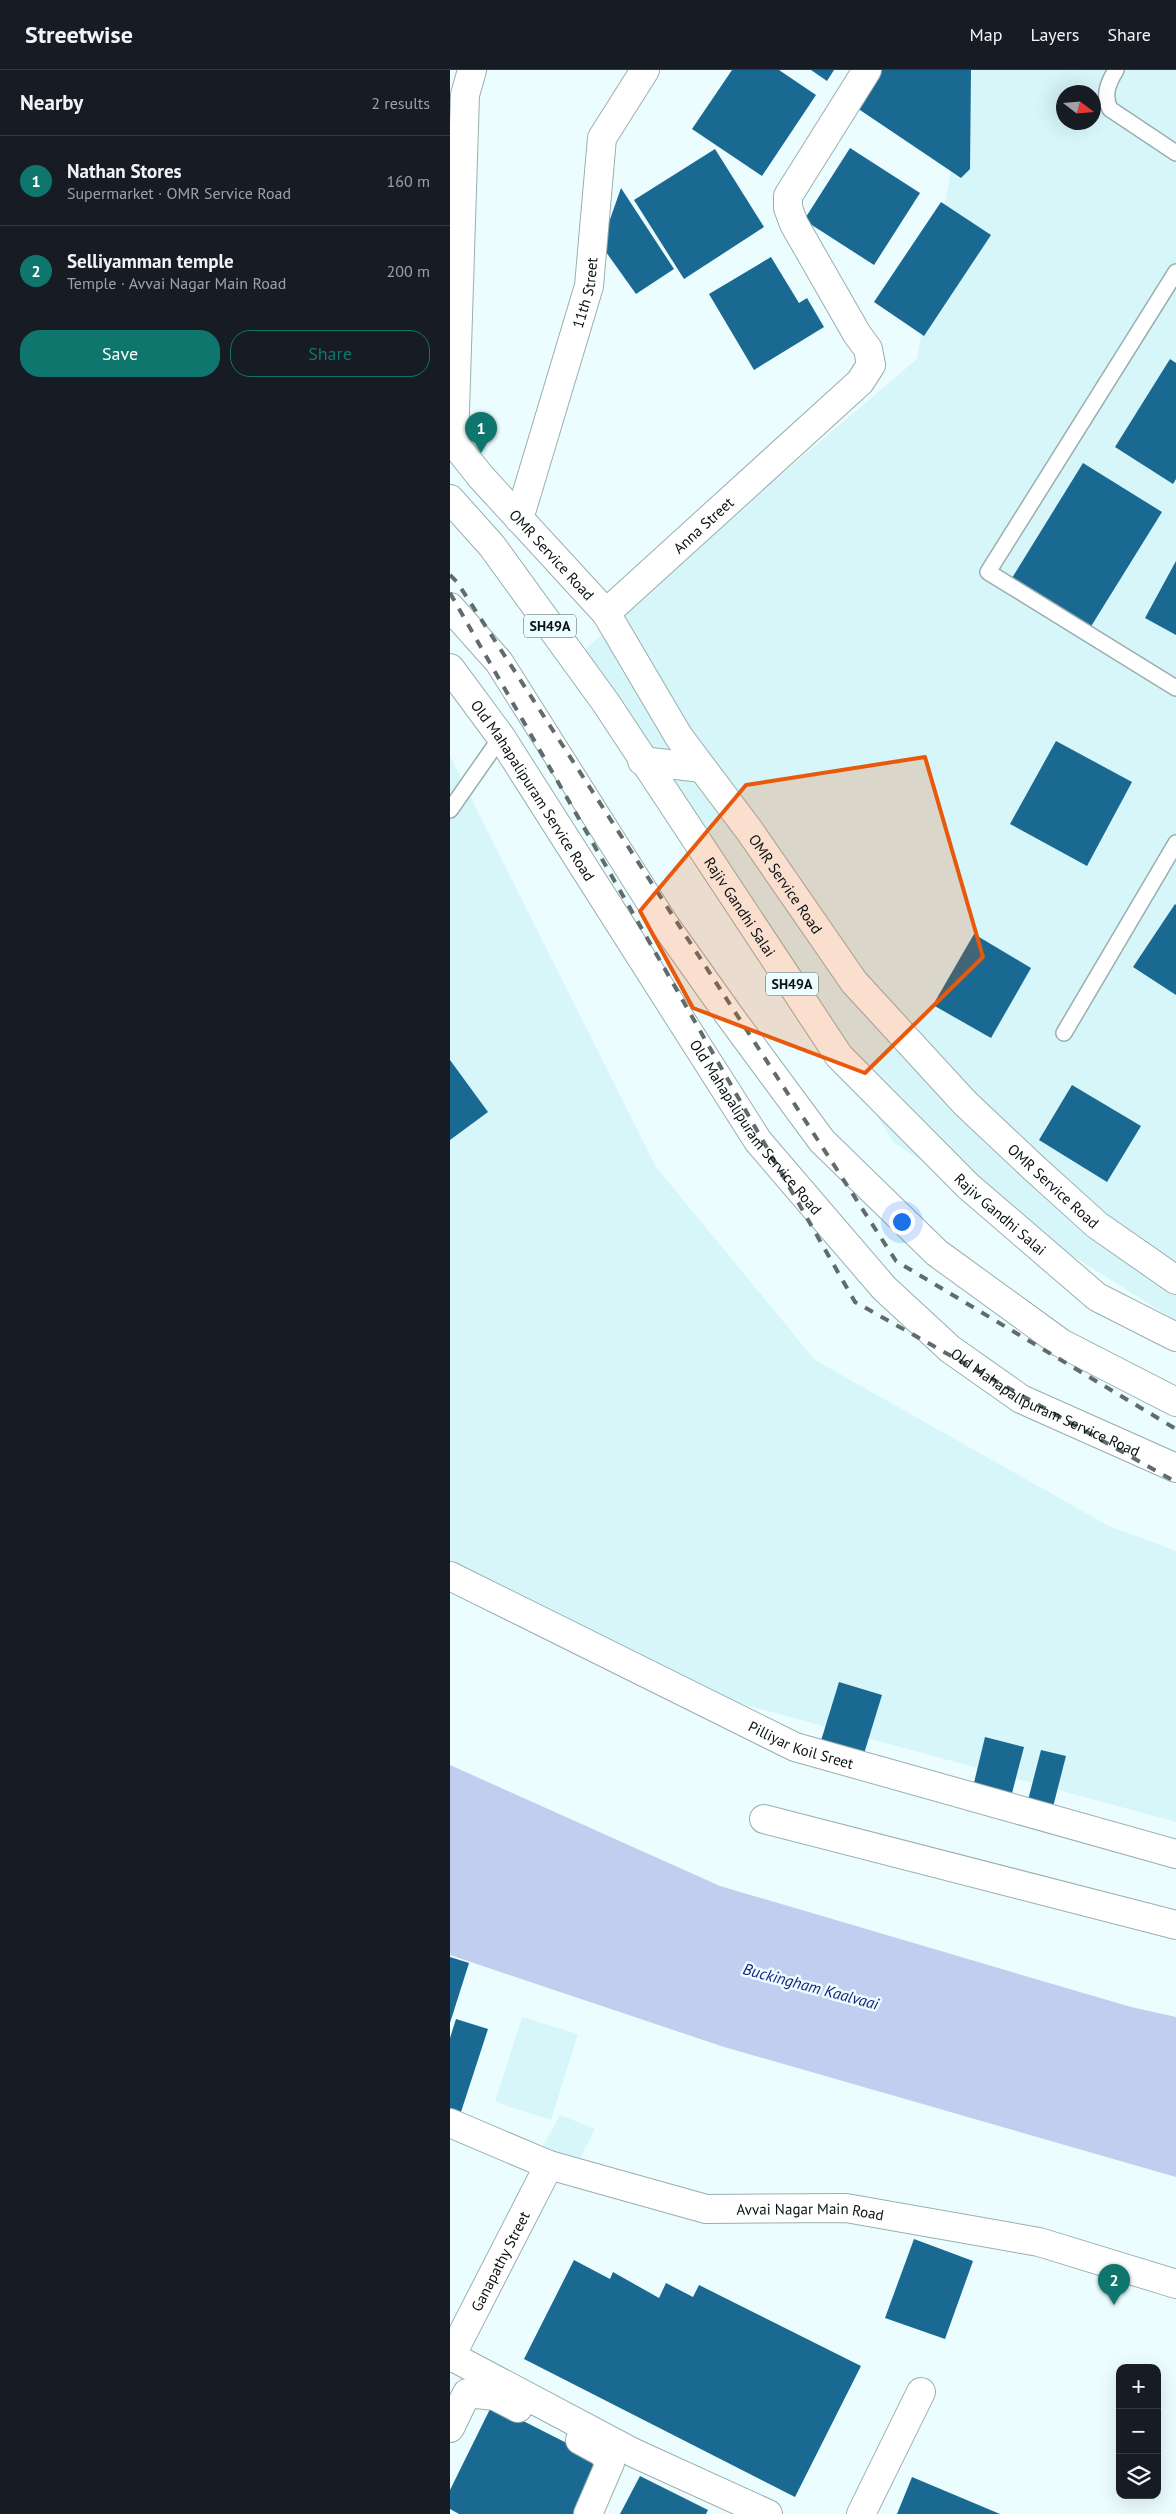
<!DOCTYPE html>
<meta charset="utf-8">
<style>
:root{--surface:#171b24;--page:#242831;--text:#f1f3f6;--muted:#9ea1a6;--line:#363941;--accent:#0f766e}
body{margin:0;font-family:"PT Sans",sans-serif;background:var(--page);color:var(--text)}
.controls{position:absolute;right:15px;bottom:15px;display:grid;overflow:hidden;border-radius:10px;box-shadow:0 5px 20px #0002}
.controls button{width:45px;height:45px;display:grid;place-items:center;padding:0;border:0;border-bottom:1px solid var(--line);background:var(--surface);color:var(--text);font:25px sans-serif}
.compass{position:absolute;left:606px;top:15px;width:45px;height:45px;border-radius:50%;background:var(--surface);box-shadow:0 5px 20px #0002;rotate:106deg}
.you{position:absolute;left:451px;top:1151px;width:18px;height:18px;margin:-12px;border:4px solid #fff;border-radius:50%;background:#1a73e8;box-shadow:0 0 0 8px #1a73e833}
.badge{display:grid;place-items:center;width:32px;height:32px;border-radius:50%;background:var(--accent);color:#fff;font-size:16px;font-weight:700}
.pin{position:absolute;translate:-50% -41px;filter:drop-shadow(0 1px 2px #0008)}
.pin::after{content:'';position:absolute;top:26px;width:18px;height:15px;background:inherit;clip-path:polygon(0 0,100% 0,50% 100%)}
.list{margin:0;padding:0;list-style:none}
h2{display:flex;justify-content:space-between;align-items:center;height:65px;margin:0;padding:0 20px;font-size:21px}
h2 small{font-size:16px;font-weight:400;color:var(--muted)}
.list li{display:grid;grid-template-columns:32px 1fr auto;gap:15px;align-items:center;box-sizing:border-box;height:90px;padding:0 20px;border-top:1px solid var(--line)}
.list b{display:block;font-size:19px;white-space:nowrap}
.list p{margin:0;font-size:16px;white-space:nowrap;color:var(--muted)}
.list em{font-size:16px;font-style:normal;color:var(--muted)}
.actions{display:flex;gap:10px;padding:15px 20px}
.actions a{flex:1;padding:11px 0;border:1px solid var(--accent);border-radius:20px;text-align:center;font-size:18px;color:var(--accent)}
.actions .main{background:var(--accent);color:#fff}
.icon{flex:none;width:28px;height:28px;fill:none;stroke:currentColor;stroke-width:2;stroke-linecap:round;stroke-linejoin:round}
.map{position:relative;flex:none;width:726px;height:2444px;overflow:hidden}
header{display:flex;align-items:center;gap:30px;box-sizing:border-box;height:70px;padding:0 25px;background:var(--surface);border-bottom:1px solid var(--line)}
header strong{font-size:24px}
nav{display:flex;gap:28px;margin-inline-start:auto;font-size:18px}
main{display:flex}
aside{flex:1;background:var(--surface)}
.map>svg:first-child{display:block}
</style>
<header>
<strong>Streetwise</strong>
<nav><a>Map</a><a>Layers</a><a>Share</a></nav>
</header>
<main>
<aside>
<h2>Nearby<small>2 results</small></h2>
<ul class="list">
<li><span class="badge">1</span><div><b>Nathan Stores</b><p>Supermarket · OMR Service Road</p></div><em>160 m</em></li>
<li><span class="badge">2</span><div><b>Selliyamman temple</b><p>Temple · Avvai Nagar Main Road</p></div><em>200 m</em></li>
</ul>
<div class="actions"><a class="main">Save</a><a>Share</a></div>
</aside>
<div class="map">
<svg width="726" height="2444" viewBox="0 0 726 2444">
<rect width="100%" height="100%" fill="#ecfdff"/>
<g fill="#d7f6f9" fill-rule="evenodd">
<path d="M 519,0 L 726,0 L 726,1251 L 444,1073 L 132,582 L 306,426 L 467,289 ZM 614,22 L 644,22 L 644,52 L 614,52 Z"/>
<path d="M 0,686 L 206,1097 L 365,1290 L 657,1455 L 726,1481 L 726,1752 L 277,1630 L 0,1505 Z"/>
<path d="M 72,1947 L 128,1964 L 101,2050 L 45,2032 Z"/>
<path d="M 110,2045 L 145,2059 L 127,2095 L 89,2083 Z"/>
</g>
<path fill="#c2ceef" d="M 0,1695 L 270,1816 L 681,1937 L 726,1947 L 726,2107 L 271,1976 L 0,1885 Z"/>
<g fill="#1a6992">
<path d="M 282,0 L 329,0 L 366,25 L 312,106 L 242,59 Z"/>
<path d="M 361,0 L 384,0 L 377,11 Z"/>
<path d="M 432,0 L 521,0 L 520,99 L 511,108 L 407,38 Z"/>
<path d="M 400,78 L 470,123 L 424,195 L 354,150 Z"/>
<path d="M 265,79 L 314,157 L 234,209 L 184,130 Z"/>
<path d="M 171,118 L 224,199 L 186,224 L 151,175 Z"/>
<path d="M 491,132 L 541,165 L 474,266 L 424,232 Z"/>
<path d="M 321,187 L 349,233 L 357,228 L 374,257 L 304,300 L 259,224 Z"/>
<path d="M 720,289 L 726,293 L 726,409 L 723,414 L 665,377 Z"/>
<path d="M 633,393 L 712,442 L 640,558 L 562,508 Z"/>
<path d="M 726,491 L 726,565 L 695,548 Z"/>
<path d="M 606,671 L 682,712 L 637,796 L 560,754 Z"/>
<path d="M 725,834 L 726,835 L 726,925 L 683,897 Z"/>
<path d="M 524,864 L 581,898 L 541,968 L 483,935 Z"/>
<path d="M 0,990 L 38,1042 L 0,1070 Z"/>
<path d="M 622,1015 L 691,1056 L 657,1112 L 589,1070 Z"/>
<path d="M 389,1612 L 432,1625 L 413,1687 L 370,1674 Z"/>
<path d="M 535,1667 L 574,1677 L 561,1727 L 523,1717 Z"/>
<path d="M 591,1680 L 616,1686 L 603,1737 L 578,1730 Z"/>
<path d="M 0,1887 L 19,1893 L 0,1953 Z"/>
<path d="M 6,1949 L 38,1959 L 11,2042 L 0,2038 L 0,1968 Z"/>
<path d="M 464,2169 L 523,2191 L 495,2269 L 435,2248 Z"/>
<path d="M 124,2190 L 160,2209 L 163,2202 L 209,2228 L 216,2213 L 243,2227 L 249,2215 L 411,2296 L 345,2427 L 74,2289 Z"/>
<path d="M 42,2335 L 150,2390 L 127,2444 L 9,2444 L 0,2439 L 0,2420 Z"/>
<path d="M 190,2406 L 258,2440 L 256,2444 L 170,2444 Z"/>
<path d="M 462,2407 L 550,2444 L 447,2444 Z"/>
</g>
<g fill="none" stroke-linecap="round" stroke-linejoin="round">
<defs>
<g id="lane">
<path d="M 666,0 C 658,13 653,25 660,39 L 726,83"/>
<path d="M 726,202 L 538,502 L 726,618"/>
<path d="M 0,740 L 51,667"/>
<path d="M 614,963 L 726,773"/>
</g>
<g id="street">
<path d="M 4,372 L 15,25 L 22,0"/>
<path id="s1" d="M 69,449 L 139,216 L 152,68 L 195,0"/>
<path id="s2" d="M 156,543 L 410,312 L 421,295 L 418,279 L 407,264 L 344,154 L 338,138 L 338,126 L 417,0"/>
<path id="s3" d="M 0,1506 L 345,1677 L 726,1784"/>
<path d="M 314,1749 L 726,1855"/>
<path id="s4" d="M 0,2053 L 99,2095 L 256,2139 L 396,2138 L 589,2172 L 726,2214"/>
<path d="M 1,2286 L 184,2383 L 318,2444"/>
<path id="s5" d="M 0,2288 L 99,2095"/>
<path d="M 0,2358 L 17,2323 L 45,2326 L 68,2338"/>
<path d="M 130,2370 L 152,2382 L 160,2393 L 138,2444"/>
<path d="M 411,2444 L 471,2322"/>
</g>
<g id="secondary">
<path id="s6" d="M 0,368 L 31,407 L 156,543 L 229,667 L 299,760 L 404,912 L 515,1033 L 584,1098 L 647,1155 L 726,1210"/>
<path id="s7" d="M 0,598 L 51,667 L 308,1071 L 434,1218 L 500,1279 L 571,1329 L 726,1398"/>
</g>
<g id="primary">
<path id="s8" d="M 0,429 L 42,476 L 156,633 L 389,986 L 518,1116 L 647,1227 L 726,1267"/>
<path d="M 0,537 L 49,592 L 213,852 L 279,945 L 372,1071 L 487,1183 L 611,1273 L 726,1332"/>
<path d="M 192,691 L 252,698"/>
</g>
</defs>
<use href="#lane" stroke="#9aaeb0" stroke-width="18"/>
<use href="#street" stroke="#9aaeb0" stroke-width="30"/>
<use href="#secondary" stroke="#9aaeb0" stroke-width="30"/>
<use href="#primary" stroke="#9aaeb0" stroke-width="30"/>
<use href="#lane" stroke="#fff" stroke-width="15"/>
<use href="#street" stroke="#fff" stroke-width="28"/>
<use href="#secondary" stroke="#fff" stroke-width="28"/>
<use href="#primary" stroke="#fff" stroke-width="28"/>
<g stroke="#606b6c" stroke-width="4" stroke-dasharray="9 9" stroke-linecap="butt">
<path d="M 0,505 L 7,512 L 446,1191 L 726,1359"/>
<path d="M 0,523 L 405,1232 L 726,1412"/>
</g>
</g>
<path fill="#e8590c" fill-opacity="0.2" stroke="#e8590c" stroke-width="4" stroke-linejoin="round" d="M 475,687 L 533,887 L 415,1003 L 243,938 L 190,841 L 296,715 Z"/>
<g text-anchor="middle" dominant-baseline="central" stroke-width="5" stroke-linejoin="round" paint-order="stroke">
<g fill="#ecfdff" stroke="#4e5859" stroke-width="1">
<rect x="74" y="544.5" width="52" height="23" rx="4"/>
<rect x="316" y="902.5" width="52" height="23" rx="4"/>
</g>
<g font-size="14" font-weight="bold" fill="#0a1112">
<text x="100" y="556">SH49A</text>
<text x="342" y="914">SH49A</text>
</g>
<g font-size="15" fill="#0a1112" stroke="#ecfdff">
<text stroke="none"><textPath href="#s1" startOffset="236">11th Street</textPath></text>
<text stroke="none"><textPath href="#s2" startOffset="131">Anna Street</textPath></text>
<text stroke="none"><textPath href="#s6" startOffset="155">OMR Service Road</textPath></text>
<text stroke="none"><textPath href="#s7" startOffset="148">Old Mahapalipuram Service Road</textPath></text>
<text stroke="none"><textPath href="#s6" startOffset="560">OMR Service Road</textPath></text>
<text stroke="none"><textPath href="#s8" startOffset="501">Rajiv Gandhi Salai</textPath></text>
<text stroke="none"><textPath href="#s7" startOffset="552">Old Mahapalipuram Service Road</textPath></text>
<text stroke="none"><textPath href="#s6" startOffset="965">OMR Service Road</textPath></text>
<text stroke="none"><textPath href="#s8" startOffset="906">Rajiv Gandhi Salai</textPath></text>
<text stroke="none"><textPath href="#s7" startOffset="958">Old Mahapalipuram Service Road</textPath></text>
<text stroke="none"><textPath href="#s3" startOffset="390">Pilliyar Koil Sreet</textPath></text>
<text stroke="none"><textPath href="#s4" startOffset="375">Avvai Nagar Main Road</textPath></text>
<text stroke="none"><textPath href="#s5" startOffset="109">Ganapathy Street</textPath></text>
</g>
<g font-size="16" font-style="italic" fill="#19207c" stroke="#ecfdff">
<text transform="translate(361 1916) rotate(15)">Buckingham Kaalvaai</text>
</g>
</g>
</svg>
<div class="controls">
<button>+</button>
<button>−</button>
<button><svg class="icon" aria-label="layers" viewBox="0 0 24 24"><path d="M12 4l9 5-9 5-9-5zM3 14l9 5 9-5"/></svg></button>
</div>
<svg class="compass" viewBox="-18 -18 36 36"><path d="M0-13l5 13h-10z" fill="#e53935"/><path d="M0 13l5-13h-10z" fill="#9ea1a6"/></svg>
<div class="you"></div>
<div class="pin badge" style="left:31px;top:383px">1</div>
<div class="pin badge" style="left:664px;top:2235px">2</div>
</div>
</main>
